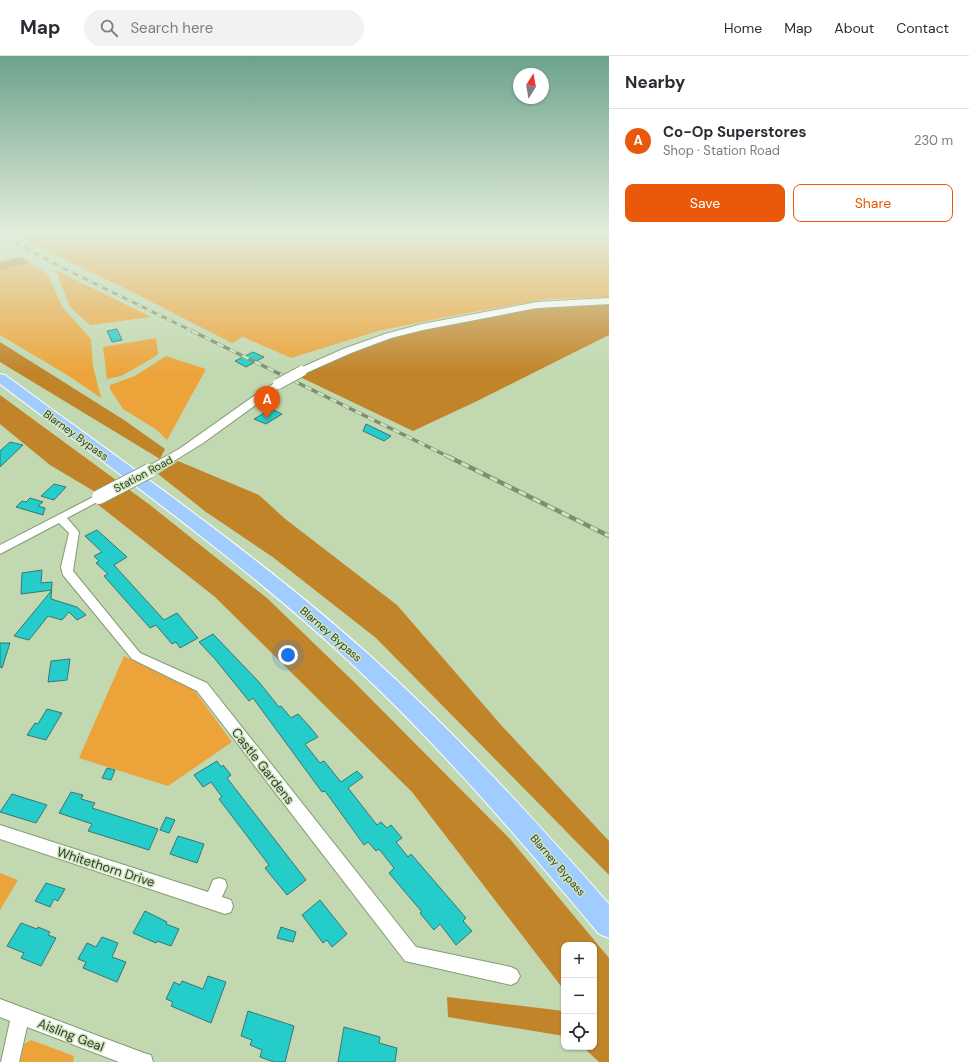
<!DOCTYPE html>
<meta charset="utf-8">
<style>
:root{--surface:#fff;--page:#f2f2f3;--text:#2b2b33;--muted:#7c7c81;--line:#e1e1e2;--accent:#ea580c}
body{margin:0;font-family:"DM Sans",sans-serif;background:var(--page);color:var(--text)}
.controls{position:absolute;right:12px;bottom:12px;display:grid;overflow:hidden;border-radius:8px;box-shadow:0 1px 3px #0004}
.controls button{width:36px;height:36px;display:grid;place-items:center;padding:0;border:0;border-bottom:1px solid var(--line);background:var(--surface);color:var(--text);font:20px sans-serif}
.compass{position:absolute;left:513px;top:12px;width:36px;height:36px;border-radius:50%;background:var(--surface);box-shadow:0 1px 3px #0004;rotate:11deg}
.you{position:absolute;left:288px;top:599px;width:14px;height:14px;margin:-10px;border:3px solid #fff;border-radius:50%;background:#1a73e8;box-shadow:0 0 0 6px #1a73e833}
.badge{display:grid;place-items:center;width:26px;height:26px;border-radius:50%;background:var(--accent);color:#fff;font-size:13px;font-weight:700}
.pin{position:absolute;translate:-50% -33px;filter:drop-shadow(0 1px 2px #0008)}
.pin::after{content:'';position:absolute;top:21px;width:14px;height:12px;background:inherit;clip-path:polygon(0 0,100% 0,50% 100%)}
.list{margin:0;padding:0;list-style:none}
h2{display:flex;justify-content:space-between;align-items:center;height:52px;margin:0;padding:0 16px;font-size:17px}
h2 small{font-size:13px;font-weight:400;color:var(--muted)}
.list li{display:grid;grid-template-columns:26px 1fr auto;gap:12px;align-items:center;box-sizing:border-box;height:64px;padding:0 16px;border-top:1px solid var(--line)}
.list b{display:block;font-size:15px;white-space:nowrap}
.list p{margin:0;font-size:13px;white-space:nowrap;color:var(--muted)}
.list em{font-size:13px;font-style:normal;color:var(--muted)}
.actions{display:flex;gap:8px;padding:12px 16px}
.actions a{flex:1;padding:9px 0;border:1px solid var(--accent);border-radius:8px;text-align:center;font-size:14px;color:var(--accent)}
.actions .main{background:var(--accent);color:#fff}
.icon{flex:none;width:22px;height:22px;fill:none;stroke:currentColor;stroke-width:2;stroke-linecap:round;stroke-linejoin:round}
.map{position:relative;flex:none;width:609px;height:1006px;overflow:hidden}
header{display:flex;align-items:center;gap:24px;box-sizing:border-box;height:56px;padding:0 20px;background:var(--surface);border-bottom:1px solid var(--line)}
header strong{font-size:19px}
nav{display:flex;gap:22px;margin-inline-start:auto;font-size:14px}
.search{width:280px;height:36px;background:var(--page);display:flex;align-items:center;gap:10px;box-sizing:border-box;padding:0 14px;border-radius:22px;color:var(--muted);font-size:15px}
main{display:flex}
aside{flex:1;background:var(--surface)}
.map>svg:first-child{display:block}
</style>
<header>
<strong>Map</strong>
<div class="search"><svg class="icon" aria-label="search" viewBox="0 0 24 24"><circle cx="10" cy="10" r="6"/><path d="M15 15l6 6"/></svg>Search here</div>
<nav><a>Home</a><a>Map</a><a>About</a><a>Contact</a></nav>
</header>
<main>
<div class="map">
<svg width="609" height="1006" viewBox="0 0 609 1006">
<rect width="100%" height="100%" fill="#c1d8b0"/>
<g fill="#eca43a">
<path d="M 6,176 L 609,176 L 609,241 L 549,243 L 451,260 L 378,275 L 291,302 L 243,281 L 232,287 L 124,232 Z"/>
<path d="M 30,207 L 43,215 L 48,220 L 63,252 L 91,283 L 93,310 L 101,342 L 69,320 L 0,279 L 0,214 Z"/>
<path d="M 56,214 L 60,216 L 151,261 L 90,269 L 70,251 Z"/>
<path d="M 156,282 L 158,298 L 153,302 L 121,320 L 107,323 L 103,291 Z"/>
<path d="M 166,300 L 206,313 L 167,384 L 157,374 L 123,353 L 110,333 L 110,329 L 135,320 Z"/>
<path d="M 124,600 L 195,635 L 232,686 L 168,730 L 79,702 Z"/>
<path d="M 0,817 L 18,824 L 0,854 Z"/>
<path d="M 31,984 L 74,1000 L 73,1006 L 20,1006 L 24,988 Z"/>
</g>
<g fill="#c18428">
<path d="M 21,201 L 30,207 L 0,214 L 0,206 Z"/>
<path d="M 609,246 L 609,279 L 475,346 L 413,375 L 300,321 L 320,310 L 355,295 L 412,276 L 555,249 Z"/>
<path d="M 0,286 L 124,364 L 165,393 L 160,403 L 0,306 Z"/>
<path d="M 0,339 L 150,449 L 268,543 L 355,627 L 510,783 L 609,902 L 609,1006 L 599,1006 L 583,991 L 594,991 L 594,889 L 564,889 L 564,934 L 412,736 L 215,541 L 96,447 L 97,437 L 50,409 L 0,368 Z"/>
<path d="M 178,405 L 259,439 L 284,462 L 397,549 L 501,669 L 609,785 L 609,819 L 376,582 L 274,502 L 206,456 L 158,418 Z"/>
<path d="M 447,941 L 564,955 L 564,980 L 448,961 Z"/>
</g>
<g fill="#24cdc9" stroke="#3c7573">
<path d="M 117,273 L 122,284 L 112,286 L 107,275 Z"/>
<path d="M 253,296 L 264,301 L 246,311 L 235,305 Z"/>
<path d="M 271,353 L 282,358 L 266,368 L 254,363 Z"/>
<path d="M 366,368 L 391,380 L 384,385 L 363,375 Z"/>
<path d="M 10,386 L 23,389 L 0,411 L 0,395 Z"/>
<path d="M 54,428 L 66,431 L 54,444 L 41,440 Z"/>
<path d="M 30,442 L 43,446 L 38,450 L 45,452 L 43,459 L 16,451 L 22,445 L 26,446 Z"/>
<path d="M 97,474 L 127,501 L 114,509 L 143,541 L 164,564 L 177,557 L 198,582 L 180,592 L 176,586 L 172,588 L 156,569 L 150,572 L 104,520 L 108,518 L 96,507 L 99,505 L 94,500 L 102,496 L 85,480 Z"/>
<path d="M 42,514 L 41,527 L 52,526 L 51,543 L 77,551 L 86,559 L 77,564 L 69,556 L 62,564 L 48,560 L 29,584 L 14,580 L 52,534 L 21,538 L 22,517 Z"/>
<path d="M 213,578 L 258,625 L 279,651 L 281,650 L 291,662 L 298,658 L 310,671 L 318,681 L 305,688 L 320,707 L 324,705 L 341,726 L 357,715 L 363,721 L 348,732 L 377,769 L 381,766 L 387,772 L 391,769 L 402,782 L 396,786 L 408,801 L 411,798 L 466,862 L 463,865 L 472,875 L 456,889 L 440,868 L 434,874 L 420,857 L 422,856 L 389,817 L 394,812 L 379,793 L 376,795 L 368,786 L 364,789 L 325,735 L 322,736 L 253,642 L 249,645 L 215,603 L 199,586 Z"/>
<path d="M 0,587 L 10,587 L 2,612 L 0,611 Z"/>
<path d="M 70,603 L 67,624 L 48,626 L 51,605 Z"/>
<path d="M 47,653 L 62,657 L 46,684 L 27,679 L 35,667 L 38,668 Z"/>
<path d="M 217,705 L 221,711 L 223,709 L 231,719 L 227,722 L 306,824 L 287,839 L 265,812 L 269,809 L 219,743 L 222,741 L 211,726 L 203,731 L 194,719 Z"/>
<path d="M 107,712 L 115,714 L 111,724 L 102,722 Z"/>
<path d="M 71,736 L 83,739 L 81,743 L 95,747 L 92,752 L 158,773 L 149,794 L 88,775 L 92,768 L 59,757 Z"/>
<path d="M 12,738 L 47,749 L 36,767 L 0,756 Z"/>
<path d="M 166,761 L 175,764 L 169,777 L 160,774 Z"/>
<path d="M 178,780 L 204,788 L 197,807 L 170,798 Z"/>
<path d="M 46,827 L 65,833 L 58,845 L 54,843 L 50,851 L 35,845 Z"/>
<path d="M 320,844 L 347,878 L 332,891 L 327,884 L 323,887 L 302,859 Z"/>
<path d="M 145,855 L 167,866 L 166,868 L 179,873 L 171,890 L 157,885 L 156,887 L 133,877 Z"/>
<path d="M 21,867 L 37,873 L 38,871 L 50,876 L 48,879 L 56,882 L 41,910 L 21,902 L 24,897 L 7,890 Z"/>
<path d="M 281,871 L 296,876 L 293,886 L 277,882 Z"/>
<path d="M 102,881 L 118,887 L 112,901 L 126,906 L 117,926 L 83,912 L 86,906 L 78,903 L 87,887 L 96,891 Z"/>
<path d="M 208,920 L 226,926 L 211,967 L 171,950 L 173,946 L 166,943 L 174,926 L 180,929 L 182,925 L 203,933 Z"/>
<path d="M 248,955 L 294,970 L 285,1006 L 274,1006 L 260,1001 L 262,994 L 250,989 L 252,984 L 241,980 Z"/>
<path d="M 344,971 L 380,981 L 379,987 L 397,992 L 395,1006 L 338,1006 Z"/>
</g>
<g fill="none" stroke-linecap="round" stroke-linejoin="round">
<defs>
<g id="minor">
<path d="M 99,438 L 104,441 L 103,443 L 67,462 L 79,476 L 73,515 L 140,597 L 207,627 L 416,891 L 511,911 L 517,914 L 520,920 L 517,926 L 511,929 L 405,905 L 197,635 L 132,603 L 63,519 L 61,511 L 69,477 L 59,467 L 0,498 L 0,489 Z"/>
<path d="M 0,769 L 208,836 L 213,824 L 219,822 L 225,824 L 227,830 L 222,841 L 231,844 L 233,850 L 231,856 L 225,858 L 0,783 Z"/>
<path d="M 0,943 L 144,997 L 151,999 L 153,1006 L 119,1006 L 27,971 L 19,1006 L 1,1006 L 10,965 L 0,961 Z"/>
</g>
<g id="tertiary">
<path d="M 609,242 L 609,248 L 537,252 L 423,274 L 391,282 L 351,297 L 306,317 L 302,318 L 297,315 L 298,313 L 343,293 L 385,278 L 422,268 L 537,246 Z"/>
<path d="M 278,325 L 282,326 L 283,328 L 282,330 L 203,387 L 153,418 L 145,418 L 143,415 L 145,412 L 179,393 L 258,337 Z"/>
</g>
<path id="trunk" d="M 0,318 L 5,319 C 127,409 254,496 367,597 C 454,675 532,761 609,848 L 609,882 L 599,878 C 521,785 442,692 353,609 C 243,506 120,419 0,328 Z"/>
</defs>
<use href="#minor" stroke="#849a74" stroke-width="2"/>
<use href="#tertiary" stroke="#849a74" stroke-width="2"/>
<use href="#trunk" stroke="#fff" stroke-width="2"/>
<use href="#minor" fill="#fff" fill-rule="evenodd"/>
<use href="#tertiary" fill="#fff" fill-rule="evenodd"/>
<use href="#trunk" fill="#a0ccff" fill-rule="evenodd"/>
<defs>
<path id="rail-far2" d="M 0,178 L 63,212 L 194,276"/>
<path id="rail-far1" d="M 192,275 L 449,401"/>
<path id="rail" d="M 447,400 L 609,480"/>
</defs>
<use href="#rail-far2" stroke="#7d8e71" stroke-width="3"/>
<use href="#rail-far1" stroke="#7d8e71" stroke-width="3.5"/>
<use href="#rail" stroke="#7d8e71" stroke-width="4.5"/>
<use href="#rail-far2" stroke="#cde5bd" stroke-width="2" stroke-dasharray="5.5" stroke-linecap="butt"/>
<use href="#rail-far1" stroke="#cde5bd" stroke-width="2.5" stroke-dasharray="7" stroke-linecap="butt"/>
<use href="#rail" stroke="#cde5bd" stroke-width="3" stroke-dasharray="8" stroke-linecap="butt"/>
<defs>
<path id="tertiary-bridge-far1" d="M 278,328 L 302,315"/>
<path id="tertiary-bridge" d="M 99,441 L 149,415"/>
</defs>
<use href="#tertiary-bridge-far1" stroke="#849a74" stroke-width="12" stroke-linecap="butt"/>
<use href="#tertiary-bridge" stroke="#849a74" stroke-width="16" stroke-linecap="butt"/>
<use href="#tertiary-bridge-far1" stroke="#fff" stroke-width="10"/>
<use href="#tertiary-bridge" stroke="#fff" stroke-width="14"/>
</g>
<linearGradient id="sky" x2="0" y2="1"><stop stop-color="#6ba28b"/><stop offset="0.56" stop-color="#e3eddb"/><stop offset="1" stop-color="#e3eddb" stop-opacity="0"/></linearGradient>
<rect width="609" height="317" fill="url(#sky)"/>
<g text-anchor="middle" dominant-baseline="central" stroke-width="3" stroke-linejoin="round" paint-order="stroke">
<g font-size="11" fill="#333c2c" stroke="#cde5bd">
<text transform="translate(76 379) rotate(36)">Blarney Bypass</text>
<text transform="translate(143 418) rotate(-28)">Station Road</text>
<text transform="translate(331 578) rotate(41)">Blarney Bypass</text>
<text transform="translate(558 809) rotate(49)">Blarney Bypass</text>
</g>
<g font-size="13" fill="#333c2c" stroke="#cde5bd">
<text transform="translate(263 710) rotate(52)">Castle Gardens</text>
<text transform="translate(106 811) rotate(18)">Whitethorn Drive</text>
<text transform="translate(71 979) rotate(21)">Aisling Geal</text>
</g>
</g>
</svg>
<div class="controls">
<button>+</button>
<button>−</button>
<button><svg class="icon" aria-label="locate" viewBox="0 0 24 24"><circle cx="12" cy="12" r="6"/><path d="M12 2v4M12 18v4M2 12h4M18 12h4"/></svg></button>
</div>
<svg class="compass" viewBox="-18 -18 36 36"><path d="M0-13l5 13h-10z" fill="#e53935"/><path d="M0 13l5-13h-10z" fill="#7c7c81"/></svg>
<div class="you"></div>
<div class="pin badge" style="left:267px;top:363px">A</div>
</div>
<aside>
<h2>Nearby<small></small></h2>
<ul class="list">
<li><span class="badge">A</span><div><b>Co-Op Superstores</b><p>Shop · Station Road</p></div><em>230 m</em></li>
</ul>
<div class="actions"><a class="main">Save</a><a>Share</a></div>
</aside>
</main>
